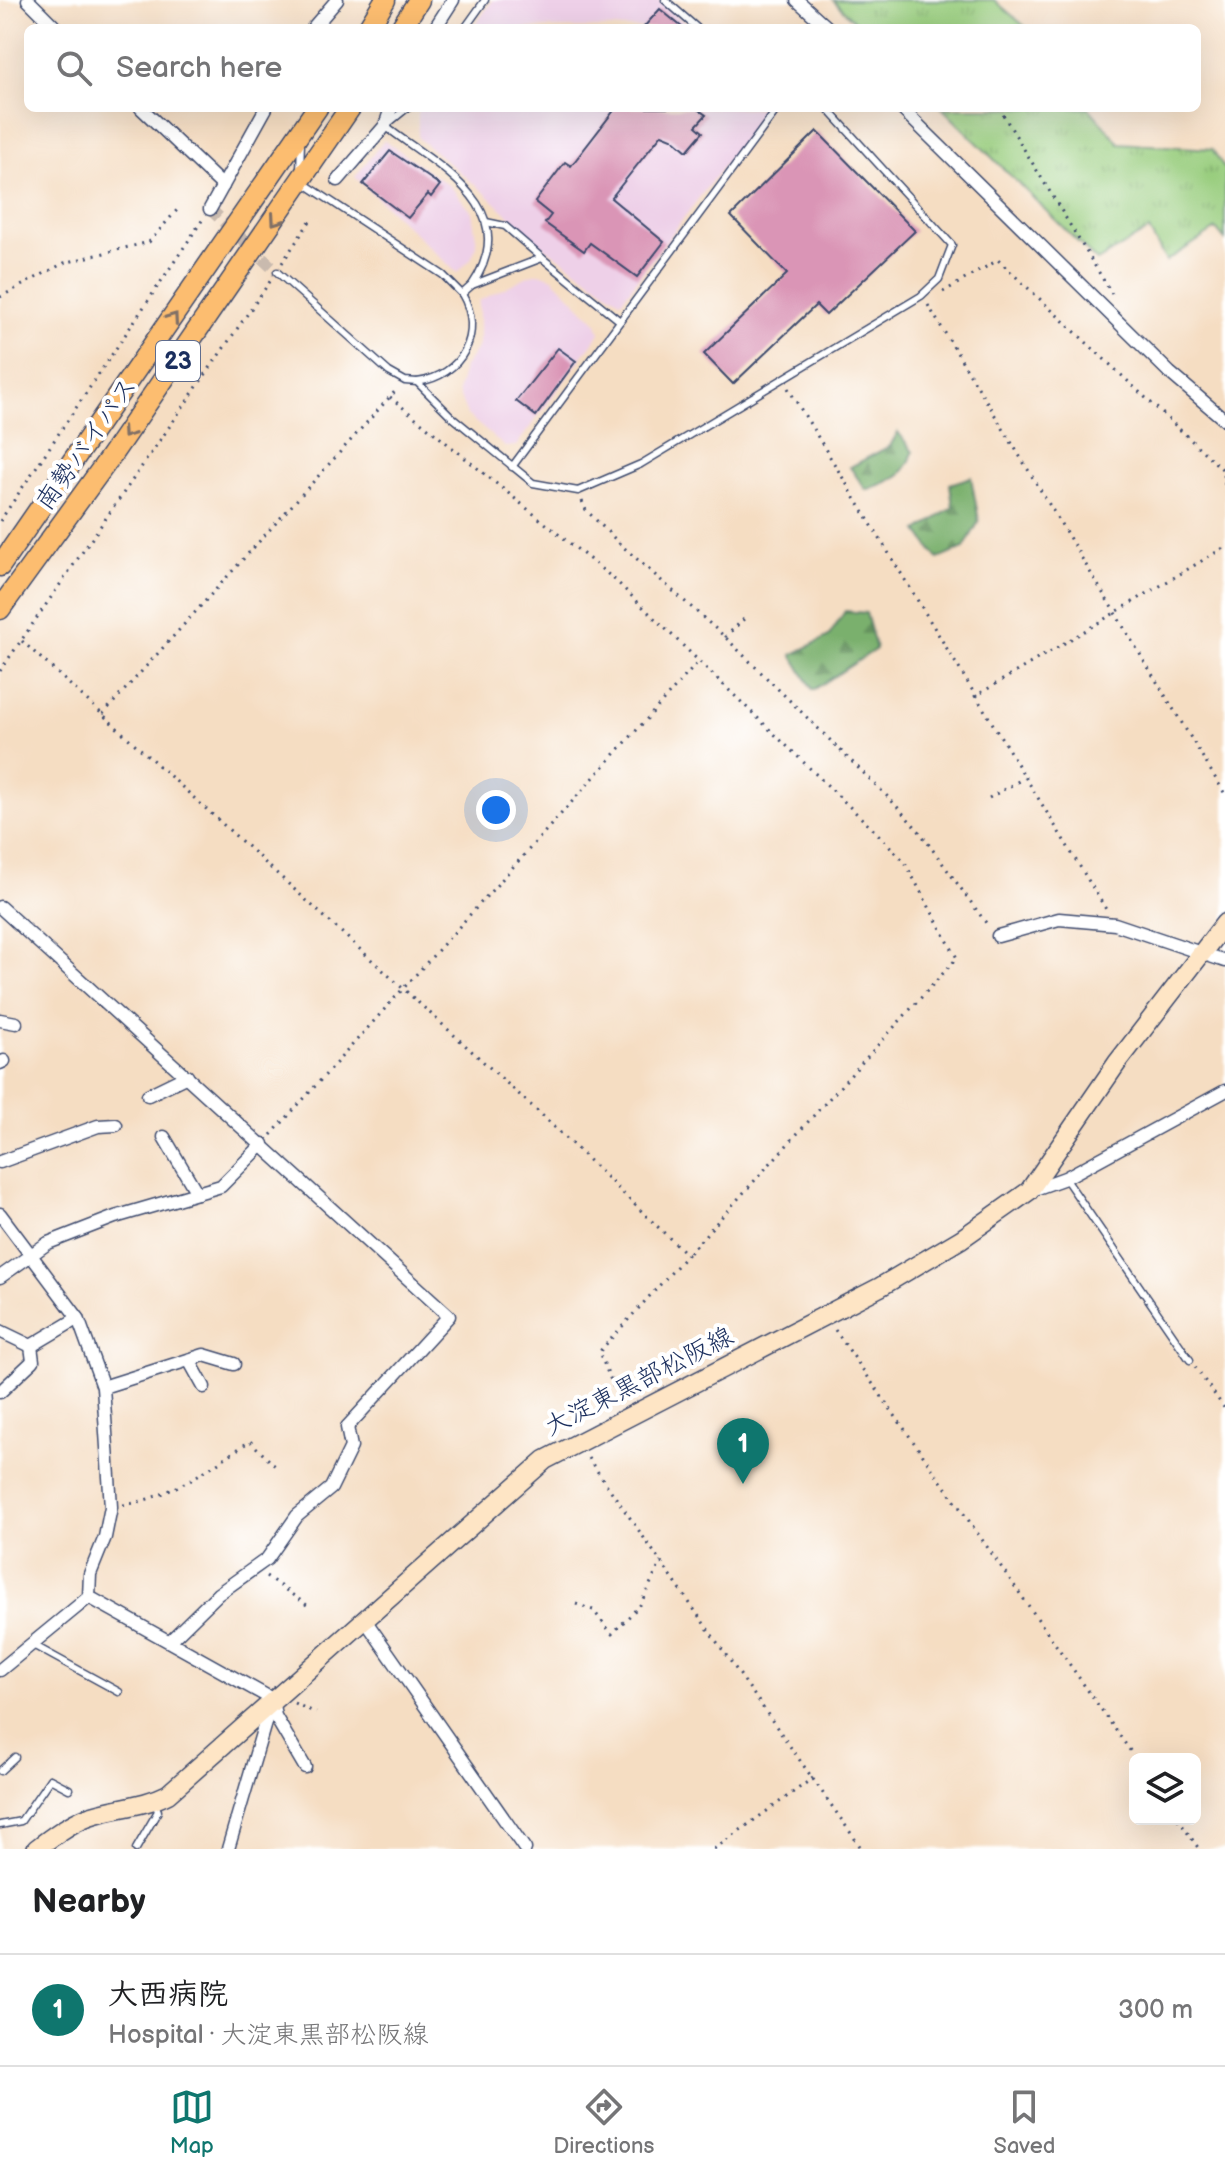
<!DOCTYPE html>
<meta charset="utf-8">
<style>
:root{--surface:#fff;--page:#f2f2f2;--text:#202124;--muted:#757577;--line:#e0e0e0;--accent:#0f766e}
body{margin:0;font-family:"Balsamiq Sans","Klee One",sans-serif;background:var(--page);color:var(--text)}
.controls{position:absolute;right:24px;bottom:24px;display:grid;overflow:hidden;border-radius:12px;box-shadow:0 8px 32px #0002}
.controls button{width:72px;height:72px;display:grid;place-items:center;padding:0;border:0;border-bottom:2px solid var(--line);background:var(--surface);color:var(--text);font:40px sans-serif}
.you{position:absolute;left:496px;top:810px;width:28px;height:28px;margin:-20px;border:6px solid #fff;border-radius:50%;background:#1a73e8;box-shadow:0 0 0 12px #1a73e833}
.badge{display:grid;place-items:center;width:52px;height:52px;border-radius:50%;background:var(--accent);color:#fff;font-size:26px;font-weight:700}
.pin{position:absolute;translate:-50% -66px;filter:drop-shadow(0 2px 4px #0008)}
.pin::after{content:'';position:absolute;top:42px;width:28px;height:24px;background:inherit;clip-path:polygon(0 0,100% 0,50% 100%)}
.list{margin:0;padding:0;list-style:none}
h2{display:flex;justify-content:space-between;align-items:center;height:104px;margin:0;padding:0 32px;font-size:34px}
h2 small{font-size:26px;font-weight:400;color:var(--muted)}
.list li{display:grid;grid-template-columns:52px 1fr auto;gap:24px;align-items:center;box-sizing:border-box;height:112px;padding:0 32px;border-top:2px solid var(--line)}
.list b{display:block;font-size:30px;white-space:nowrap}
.list p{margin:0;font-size:26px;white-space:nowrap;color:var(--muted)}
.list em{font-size:26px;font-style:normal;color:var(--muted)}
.icon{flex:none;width:44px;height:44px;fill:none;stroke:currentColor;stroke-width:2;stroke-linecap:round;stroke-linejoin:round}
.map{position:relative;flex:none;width:1225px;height:1849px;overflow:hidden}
.search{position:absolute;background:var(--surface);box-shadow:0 8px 32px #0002;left:24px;right:24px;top:24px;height:88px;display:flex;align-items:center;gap:20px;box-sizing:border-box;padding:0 28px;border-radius:12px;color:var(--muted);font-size:30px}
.sheet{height:216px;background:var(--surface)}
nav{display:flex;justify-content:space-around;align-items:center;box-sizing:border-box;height:112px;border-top:2px solid var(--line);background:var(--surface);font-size:22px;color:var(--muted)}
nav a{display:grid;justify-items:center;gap:4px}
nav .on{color:var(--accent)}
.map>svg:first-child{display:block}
</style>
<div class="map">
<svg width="1225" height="1849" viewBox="0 0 1225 1849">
<defs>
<pattern id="grass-tufts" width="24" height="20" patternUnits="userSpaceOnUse" patternTransform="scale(2)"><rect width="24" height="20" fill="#99cd7e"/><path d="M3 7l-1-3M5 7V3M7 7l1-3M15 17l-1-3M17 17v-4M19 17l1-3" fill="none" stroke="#83b06f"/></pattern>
<pattern id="forest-firs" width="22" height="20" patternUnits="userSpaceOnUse" patternTransform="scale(2)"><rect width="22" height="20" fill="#7ab06d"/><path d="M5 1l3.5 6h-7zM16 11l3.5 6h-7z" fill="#63905d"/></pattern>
</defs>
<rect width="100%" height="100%" fill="#fff"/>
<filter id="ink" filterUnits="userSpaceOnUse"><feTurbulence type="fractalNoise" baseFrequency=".0125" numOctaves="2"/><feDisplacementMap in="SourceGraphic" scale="16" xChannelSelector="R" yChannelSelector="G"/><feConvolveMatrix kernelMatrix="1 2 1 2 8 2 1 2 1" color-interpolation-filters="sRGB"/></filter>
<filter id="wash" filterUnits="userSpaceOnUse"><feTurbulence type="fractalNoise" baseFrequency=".006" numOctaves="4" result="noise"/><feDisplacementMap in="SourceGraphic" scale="32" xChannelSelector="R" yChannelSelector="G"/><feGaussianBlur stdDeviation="1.8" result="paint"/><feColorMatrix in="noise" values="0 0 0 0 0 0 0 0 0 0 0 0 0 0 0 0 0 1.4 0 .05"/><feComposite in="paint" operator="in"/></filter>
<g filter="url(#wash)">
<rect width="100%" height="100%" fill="#f5ddc2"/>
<g fill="#eed0e8">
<path d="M 493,0 L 658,0 L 691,28 L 473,28 Z"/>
<path d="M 418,108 L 767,108 L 621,301 L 536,241 L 484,192 L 418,138 Z"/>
<path d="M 384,140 L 450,186 L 472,212 L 477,245 L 471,259 L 457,273 L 355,177 Z"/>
<path d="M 540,273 L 553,278 L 597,323 L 600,333 L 516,446 L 505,447 L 467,415 L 458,392 L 464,367 L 479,345 L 479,301 L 530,275 Z"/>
</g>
<g fill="url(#grass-tufts)" stroke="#5a7e6e" stroke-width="2">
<path d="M 833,0 L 994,0 L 1027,28 L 861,28 Z"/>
<path d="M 942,108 L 1089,108 L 1119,143 L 1212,149 L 1225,169 L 1225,240 L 1216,229 L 1166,261 L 1149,230 L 1097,261 Z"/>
</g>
<g fill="url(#forest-firs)" stroke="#4a7066" stroke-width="2">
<path d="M 898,432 L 913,452 C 906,478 889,481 866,490 L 850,467 L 890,446 Z"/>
<path d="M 971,477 L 979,521 L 964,548 L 938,559 L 918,531 L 953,507 L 950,484 Z"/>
<path d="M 845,611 L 866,613 L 876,649 L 813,690 L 792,655 L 829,636 Z"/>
</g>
<g id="blocks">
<g fill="#da95b6">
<path d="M 660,9 L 683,28 L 643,28 Z"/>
<path d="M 616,108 L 696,108 L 706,115 L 696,126 L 703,132 L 687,151 L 672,138 L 662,134 L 611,198 L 664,242 L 637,277 L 590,243 L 584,251 L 545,223 L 551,215 L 535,202 L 565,162 L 571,166 Z"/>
<path d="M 817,131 L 915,231 L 826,315 L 816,305 L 733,384 L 704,354 L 787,274 L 731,216 Z"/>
<path d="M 390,151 L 440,185 L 431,197 L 428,194 L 408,218 L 363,184 Z"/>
<path d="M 558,348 L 576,361 L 536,416 L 516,401 Z"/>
</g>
</g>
</g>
<g filter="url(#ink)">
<use href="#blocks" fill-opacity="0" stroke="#3c496d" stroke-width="2"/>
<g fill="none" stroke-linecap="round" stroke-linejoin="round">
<path stroke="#c9baae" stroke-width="12" stroke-dasharray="12 6" stroke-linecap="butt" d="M 210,209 L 277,272"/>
<defs>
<g id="service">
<path d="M 665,0 L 697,28"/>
<path d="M 465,28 L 485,0"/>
<path d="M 407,108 L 385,126 C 436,166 525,207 472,285 L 542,258 L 620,321"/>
<path d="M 300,171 L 301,142"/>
<path d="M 302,182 L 443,275 L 462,294 L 472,285"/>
<path d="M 486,222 L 505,226 L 542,258"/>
<path d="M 277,272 L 389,372 L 405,381 L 417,382 L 451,416 L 533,483 L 578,491 L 641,464 L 921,296 L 939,279 L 952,245 L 827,108"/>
<path d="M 417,382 C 462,376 485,333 462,294"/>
<path d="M 512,467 L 778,108"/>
<path d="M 1065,1178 L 1190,1360"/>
<path d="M 33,1645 L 119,1692"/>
<path d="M 0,1771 L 15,1757"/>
<path d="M 0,1825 L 21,1821 L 50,1779 L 69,1789"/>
<path d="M 136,1849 L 158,1811 L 154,1801"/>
</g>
<g id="minor">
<path d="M 28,0 L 56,28"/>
<path d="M 797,0 L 828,28"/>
<path d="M 313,28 L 337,0"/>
<path d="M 435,28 L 453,0"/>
<path d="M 141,108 L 223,186"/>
<path d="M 901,108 L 1170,373 L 1225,420"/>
<path d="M 338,180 L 385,126 L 391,108"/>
<path d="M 210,209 L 266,108"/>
<path d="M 0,907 L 449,1316 L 347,1427 L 351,1447 L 331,1488 L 297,1516 L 267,1559 L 218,1594 L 170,1641"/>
<path d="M 998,936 L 1059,919 L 1115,924 L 1225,961"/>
<path d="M 0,1020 L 16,1023"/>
<path d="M 0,1063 L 4,1061"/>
<path d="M 148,1095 L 187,1076"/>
<path d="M 164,1137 L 197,1193"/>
<path d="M 0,1162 L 98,1126 L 116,1125"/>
<path d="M 1029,1191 L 1065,1178 L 1225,1091"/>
<path d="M 0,1214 L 78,1318 L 103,1387 L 111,1507 L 105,1537 L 90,1574 L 89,1597 L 0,1670"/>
<path d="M 0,1277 L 48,1243 L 115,1217 L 221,1186 L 263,1144"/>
<path d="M 0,1331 L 31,1346 L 78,1318"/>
<path d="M 189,1360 L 204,1387"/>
<path d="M 103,1387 L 204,1355 L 234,1364"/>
<path d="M 0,1392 L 33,1361 L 31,1346"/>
<path d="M 89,1597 L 272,1699 L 275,1716 L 305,1767"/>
<path d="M 365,1620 L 525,1849"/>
<path d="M 228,1849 L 270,1706"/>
</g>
<path id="secondary" d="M 36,1849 C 53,1836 69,1824 89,1816 C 115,1807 143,1807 168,1794 L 545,1460 L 880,1287 L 961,1239 L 1029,1191 L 1117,1063 L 1225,923"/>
<g id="trunk">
<path d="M 368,28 L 385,0"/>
<path d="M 401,28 L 419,0"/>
<path d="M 0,566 L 317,108"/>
<path d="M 0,609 L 106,463 L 350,108"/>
</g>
</defs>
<use href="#service" stroke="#3c496d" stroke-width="9"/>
<use href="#minor" stroke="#3c496d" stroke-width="15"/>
<use href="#secondary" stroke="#3c496d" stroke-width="21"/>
<use href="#trunk" stroke="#3c496d" stroke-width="23"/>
<g stroke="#3c496d" stroke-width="3" stroke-dasharray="2 6" stroke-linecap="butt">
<path d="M 999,108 L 1112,294"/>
<path d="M 282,263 L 312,218"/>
<path d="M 943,292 L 998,260 L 1222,469 L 1225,486"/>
<path d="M 0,297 L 64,263 L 149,242 L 177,210"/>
<path d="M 928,305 L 1225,794"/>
<path d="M 788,388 L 1107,911"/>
<path d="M 390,397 L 615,580 L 883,839 L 904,861 L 957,958 L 687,1255"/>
<path d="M 582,501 L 586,510 L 620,544 L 725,637 L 890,799 L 919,831 L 989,927"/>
<path d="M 0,521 L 203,219"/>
<path d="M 725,637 L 746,617"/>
<path d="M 22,641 L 545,1118 L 687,1255 L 599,1352 L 620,1402"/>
<path d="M 0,671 L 271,280"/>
<path d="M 974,697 L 1225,547"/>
<path d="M 103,714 L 398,388"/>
<path d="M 989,798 L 1024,778"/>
<path d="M 271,1135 L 700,660"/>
<path d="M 835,1330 L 1136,1759"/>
<path d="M 1195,1367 L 1225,1409"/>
<path d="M 588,1458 L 862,1849"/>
<path d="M 123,1505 C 170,1498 211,1467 250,1441 L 278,1469"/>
<path d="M 266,1576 L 311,1608"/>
<path d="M 576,1604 L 593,1610 L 612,1634 L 640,1605 L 661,1562"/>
<path d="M 294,1703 L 316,1713"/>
<path d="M 1178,1819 L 1199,1849"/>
<path d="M 714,1849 L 813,1778"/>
</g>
<use href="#service" stroke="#fff" stroke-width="6"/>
<use href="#minor" stroke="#fff" stroke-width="12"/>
<use href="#secondary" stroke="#fee5c5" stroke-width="18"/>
<use href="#trunk" stroke="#fcbd6f" stroke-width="20"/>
</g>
<defs><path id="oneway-chevron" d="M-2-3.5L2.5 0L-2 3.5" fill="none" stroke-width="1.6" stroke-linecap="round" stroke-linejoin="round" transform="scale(2)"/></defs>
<g stroke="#806f66">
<use href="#oneway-chevron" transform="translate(276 220) rotate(125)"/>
<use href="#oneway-chevron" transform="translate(173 318) rotate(-55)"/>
<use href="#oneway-chevron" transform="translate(127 433) rotate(125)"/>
</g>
</g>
<g text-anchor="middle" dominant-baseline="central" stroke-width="8" stroke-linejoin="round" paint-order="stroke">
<rect fill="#fff" stroke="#5f6d8e" stroke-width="2" x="156" y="341" width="44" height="40" rx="6"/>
<g font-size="24" font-weight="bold" fill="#1b2f5e">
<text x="178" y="361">23</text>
</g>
<g font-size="26" fill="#1b2f5e" stroke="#fff">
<text transform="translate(87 444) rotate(-55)">南勢バイパス</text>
<text transform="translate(639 1382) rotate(-27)">大淀東黒部松阪線</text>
</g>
</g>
</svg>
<div class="controls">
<button><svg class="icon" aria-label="layers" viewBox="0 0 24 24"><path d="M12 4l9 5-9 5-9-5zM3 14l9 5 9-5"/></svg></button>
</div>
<div class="you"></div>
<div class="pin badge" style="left:743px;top:1484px">1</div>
<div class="search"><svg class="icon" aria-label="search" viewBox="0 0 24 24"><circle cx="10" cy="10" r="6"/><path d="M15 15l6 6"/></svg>Search here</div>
</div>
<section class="sheet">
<h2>Nearby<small></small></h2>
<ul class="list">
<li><span class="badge">1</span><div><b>大西病院</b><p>Hospital · 大淀東黒部松阪線</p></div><em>300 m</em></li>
</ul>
</section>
<nav>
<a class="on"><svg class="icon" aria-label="map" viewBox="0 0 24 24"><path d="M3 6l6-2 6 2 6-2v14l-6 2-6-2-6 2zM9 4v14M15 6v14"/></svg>Map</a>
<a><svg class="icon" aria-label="directions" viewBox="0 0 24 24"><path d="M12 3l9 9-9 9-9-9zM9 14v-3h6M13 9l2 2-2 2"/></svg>Directions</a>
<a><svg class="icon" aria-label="saved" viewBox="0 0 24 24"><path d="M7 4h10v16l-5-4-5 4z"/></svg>Saved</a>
</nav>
